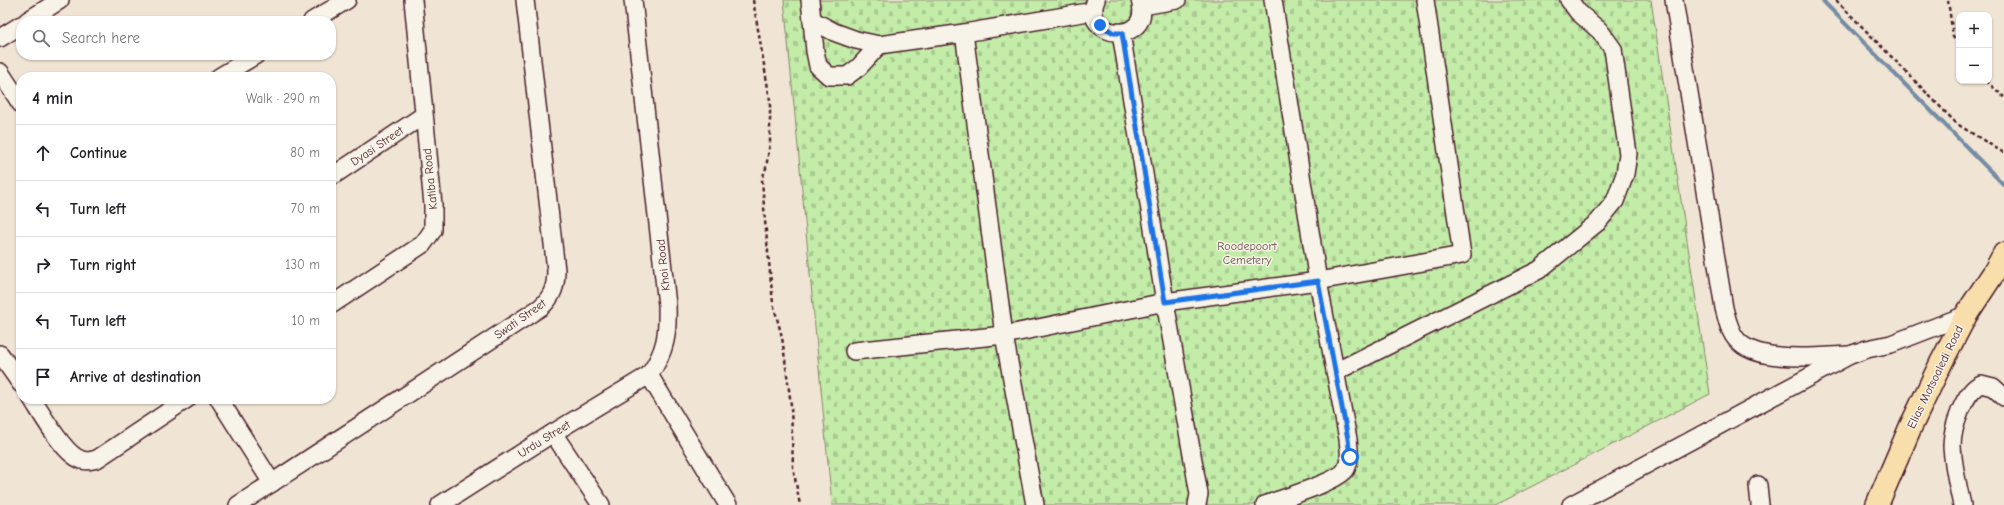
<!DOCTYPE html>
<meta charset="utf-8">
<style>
:root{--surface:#fff;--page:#f2f2f2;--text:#202124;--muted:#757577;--line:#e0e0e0}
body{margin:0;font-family:"Comic Neue",sans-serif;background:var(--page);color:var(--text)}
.controls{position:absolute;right:12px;top:12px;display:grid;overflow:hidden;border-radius:8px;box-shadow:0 1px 3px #0004}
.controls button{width:36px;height:36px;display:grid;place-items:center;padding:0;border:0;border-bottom:1px solid var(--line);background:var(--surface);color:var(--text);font:20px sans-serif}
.stop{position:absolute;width:12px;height:12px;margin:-9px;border:3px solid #1a73e8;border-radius:50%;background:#fff}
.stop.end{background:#1a73e8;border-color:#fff;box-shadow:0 1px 4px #0008}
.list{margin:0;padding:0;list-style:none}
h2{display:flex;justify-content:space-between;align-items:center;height:52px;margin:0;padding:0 16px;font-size:17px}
h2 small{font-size:13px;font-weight:400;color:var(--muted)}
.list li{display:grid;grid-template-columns:26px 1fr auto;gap:12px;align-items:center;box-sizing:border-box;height:56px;padding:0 16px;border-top:1px solid var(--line)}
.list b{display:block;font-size:15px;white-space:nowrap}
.list em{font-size:13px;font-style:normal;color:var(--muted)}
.icon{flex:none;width:22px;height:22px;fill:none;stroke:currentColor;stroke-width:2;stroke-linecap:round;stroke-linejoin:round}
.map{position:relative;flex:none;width:2004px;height:505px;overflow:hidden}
.search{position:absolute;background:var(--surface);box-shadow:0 1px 3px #0004;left:16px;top:16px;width:320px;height:44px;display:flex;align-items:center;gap:10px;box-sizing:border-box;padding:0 14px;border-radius:16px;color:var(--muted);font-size:15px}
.panel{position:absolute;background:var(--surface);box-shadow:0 1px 3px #0004;left:16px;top:72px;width:320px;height:332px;border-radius:16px}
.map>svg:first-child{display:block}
</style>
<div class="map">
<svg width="2004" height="505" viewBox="0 0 2004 505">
<defs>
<pattern id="cemetery-stones" width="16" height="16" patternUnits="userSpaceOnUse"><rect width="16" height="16" fill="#c3eca8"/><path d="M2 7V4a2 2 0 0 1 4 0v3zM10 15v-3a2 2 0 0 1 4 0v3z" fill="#a9ca91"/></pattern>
</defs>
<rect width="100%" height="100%" fill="#f0e5d4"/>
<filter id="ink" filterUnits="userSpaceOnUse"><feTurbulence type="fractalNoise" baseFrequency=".025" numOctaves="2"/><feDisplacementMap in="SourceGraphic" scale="8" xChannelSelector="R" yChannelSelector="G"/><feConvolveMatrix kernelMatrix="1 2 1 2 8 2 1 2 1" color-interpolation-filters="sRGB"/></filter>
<g filter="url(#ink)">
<path fill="url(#cemetery-stones)" stroke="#86866a" d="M 784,0 L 1651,0 L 1710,394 L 1496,505 L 832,505 Z"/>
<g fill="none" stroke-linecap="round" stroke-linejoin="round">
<path stroke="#758ca4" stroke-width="4" d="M 1822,0 L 2004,185"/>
<defs>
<g id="minor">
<path d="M 810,0 L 815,51 L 818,66 L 829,76 L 847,76 L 859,67 L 879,45"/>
<path d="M 1096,0 C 1079,39 1154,47 1140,0"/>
<path d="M 1674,0 L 1724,308 C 1727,319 1729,331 1737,340 C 1757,364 1821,356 1850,355"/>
<path d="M 1142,6 L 1177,0"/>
<path d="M 812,20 L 834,32 L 856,40 L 879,45 L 964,33 L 1094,11"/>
<path d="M 27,21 L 60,0"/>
<path d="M 312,21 L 347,0"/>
<path d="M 964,33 L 1004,335 L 1035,505"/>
<path d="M 1121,33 L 1165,302 L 1199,494 L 1197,505"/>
<path d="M 0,38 L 21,25"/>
<path d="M 0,72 L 21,104"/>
<path d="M 219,77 L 256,55"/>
<path d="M 331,177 L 424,115"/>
<path d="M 331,305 L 423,244 L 433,230 L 433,205 L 413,0"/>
<path d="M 854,351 L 1004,335 L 1165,302 L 1318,281 L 1462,255 L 1425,0"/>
<path d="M 0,354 L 21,384"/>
<path d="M 1335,372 L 1539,270 L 1598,222 L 1615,201 L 1625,174 L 1628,154 L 1613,49 L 1600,31 L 1578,12 L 1569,0"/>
<path d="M 649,375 L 728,505"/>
<path d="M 32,399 C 42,414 64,455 82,460 C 87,462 92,460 97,459 L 187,399"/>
<path d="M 219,399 L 272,483"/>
<path d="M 553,433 L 601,505"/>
<path d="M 1758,485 L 1760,505"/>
<path d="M 238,505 L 541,307 C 553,296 556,286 556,270 L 525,0"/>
<path d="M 440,505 L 553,433 L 649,375 C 666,351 668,334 667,305 L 633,0"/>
<path d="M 1265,505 C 1280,499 1340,481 1346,469 C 1351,459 1349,449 1348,439 L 1318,281 L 1273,0"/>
<path d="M 1571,505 L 1850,355 L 1867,349 L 1891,344 L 1966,315"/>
<path d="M 1962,505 C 1958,486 1953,466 1952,446 C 1952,429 1964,391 1981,384 L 1993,387 L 2004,397"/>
</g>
<path id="major" d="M 1877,505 L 1910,428 L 1942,361 L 1966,315 L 1995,271 L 2004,254"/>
</defs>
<use href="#minor" stroke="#4a1f2b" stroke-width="20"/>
<use href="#major" stroke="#4a1f2b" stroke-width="25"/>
<g stroke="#4a1f2b" stroke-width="2.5" stroke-dasharray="4 3" stroke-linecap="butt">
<path d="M 753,0 L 770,100 L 770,143 L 766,168 L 762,179 L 765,221 L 773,303 L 782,337 L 791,405 L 793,467 L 800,505"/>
<path d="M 1836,0 L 1957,124 L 2004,153"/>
<path d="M 1948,0 L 1953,36 L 1959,44"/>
<path d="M 1986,81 L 2004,97"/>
</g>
<use href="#minor" stroke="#f7f3e8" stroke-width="17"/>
<use href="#major" stroke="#f8deab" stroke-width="22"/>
</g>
</g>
<g fill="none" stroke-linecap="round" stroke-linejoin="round" filter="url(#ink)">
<path stroke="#1a73e8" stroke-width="5" d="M 1100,25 L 1114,33 L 1122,33 L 1165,302 L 1318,281 L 1348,439 L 1350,457"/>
</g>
<g text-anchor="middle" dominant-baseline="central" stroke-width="3" stroke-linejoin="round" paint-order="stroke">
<g font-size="12" fill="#4a1f2b" stroke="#f7f3e8">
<text transform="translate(377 146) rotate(-34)">Dyasi Street</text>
<text transform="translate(430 179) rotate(-96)">Katiba Road</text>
<text transform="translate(663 265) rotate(-96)">Khoi Road</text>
<text transform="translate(520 319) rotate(-35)">Swati Street</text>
<text transform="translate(1935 377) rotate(-64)">Elias Motsoaledi Road</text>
<text transform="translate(544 439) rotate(-32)">Urdu Street</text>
</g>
<g font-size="12" fill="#68524a" stroke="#f7f3e8">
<text x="1247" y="246">Roodepoort<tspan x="1247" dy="14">Cemetery</tspan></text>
</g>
</g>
</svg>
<div class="controls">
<button>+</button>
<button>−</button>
</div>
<div class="stop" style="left:1350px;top:457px"></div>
<div class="stop end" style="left:1100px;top:25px"></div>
<div class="search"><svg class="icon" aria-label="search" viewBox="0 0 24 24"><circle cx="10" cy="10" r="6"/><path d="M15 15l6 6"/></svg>Search here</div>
<section class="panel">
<h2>4 min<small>Walk · 290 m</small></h2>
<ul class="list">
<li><svg class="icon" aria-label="ahead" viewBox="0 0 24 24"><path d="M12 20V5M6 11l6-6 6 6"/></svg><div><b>Continue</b></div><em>80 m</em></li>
<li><svg class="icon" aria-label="left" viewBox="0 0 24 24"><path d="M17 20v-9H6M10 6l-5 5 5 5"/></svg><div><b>Turn left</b></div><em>70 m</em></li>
<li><svg class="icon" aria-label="right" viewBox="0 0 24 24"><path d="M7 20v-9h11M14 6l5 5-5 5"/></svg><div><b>Turn right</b></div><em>130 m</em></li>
<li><svg class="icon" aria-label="left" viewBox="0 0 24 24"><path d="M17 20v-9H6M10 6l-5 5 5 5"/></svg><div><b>Turn left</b></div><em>10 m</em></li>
<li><svg class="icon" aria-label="arrive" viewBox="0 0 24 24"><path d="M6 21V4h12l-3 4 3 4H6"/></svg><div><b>Arrive at destination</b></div></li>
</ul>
</section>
</div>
